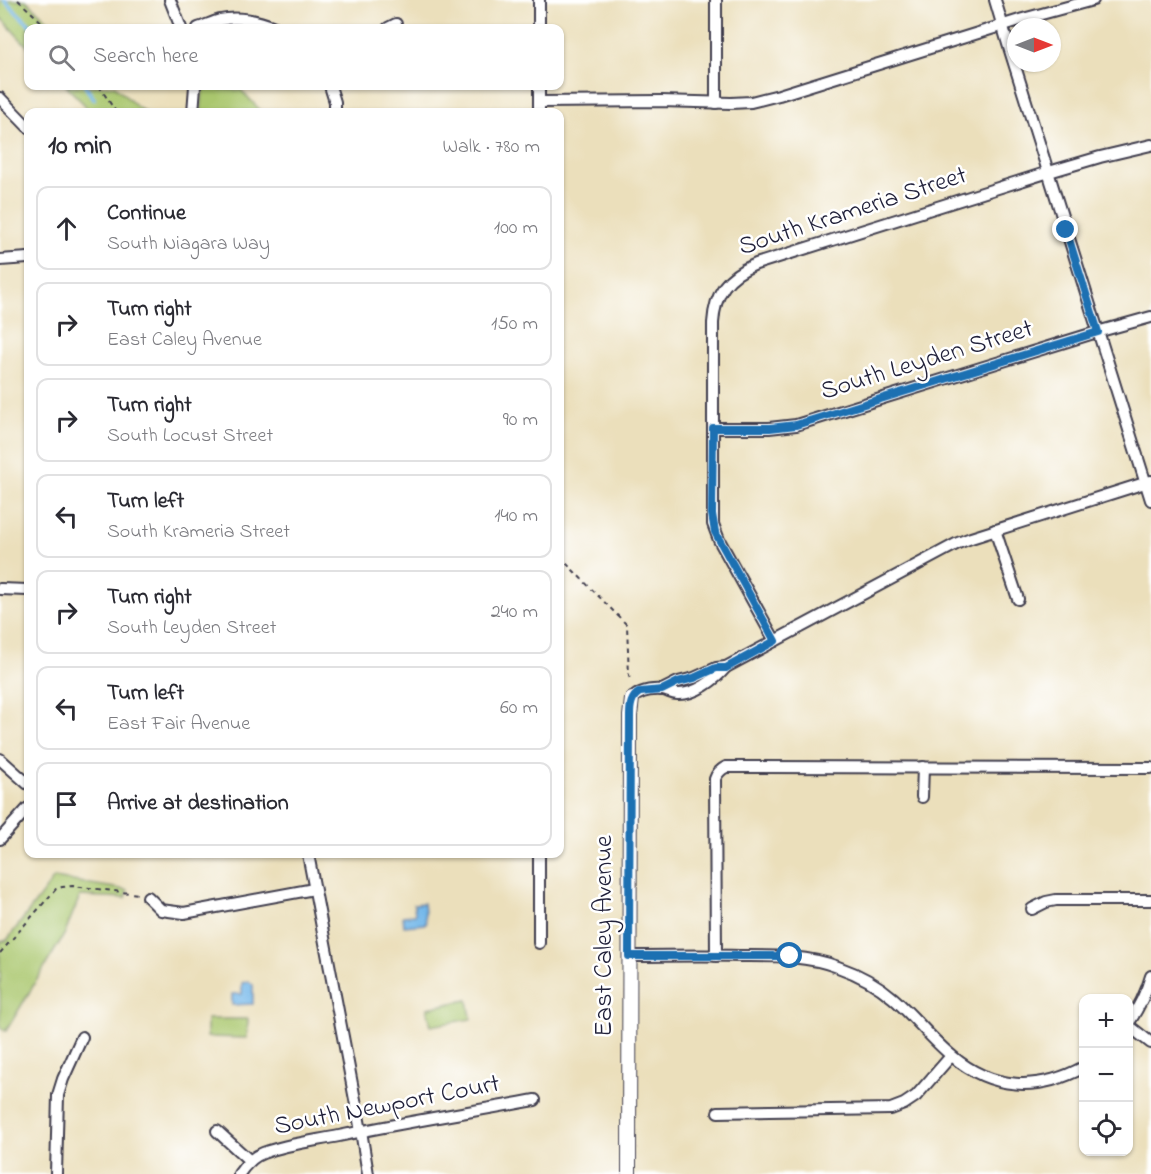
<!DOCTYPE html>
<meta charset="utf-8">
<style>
:root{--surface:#fff;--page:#f7f7f7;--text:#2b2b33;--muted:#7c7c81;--line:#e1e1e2}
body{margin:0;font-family:"Indie Flower",sans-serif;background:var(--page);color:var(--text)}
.controls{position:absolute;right:18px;bottom:18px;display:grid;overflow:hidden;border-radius:12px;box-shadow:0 2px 4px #0004}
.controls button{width:54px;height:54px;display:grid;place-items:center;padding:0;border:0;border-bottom:2px solid var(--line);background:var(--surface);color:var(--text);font:30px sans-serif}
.compass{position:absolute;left:1007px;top:18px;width:54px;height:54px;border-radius:50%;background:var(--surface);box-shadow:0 2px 4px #0004;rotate:90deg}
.stop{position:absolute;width:18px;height:18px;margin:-14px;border:4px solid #1f6fb2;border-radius:50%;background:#fff}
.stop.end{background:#1f6fb2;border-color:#fff;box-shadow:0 2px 6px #0008}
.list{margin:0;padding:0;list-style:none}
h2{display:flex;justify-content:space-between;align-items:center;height:78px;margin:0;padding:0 24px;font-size:26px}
h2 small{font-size:20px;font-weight:400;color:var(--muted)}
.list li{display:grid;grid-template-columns:39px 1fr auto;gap:18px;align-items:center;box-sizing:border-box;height:84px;margin:0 12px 12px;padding:0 12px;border:2px solid var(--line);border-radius:12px}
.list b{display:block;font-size:22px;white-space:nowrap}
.list p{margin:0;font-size:20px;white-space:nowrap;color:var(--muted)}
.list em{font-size:20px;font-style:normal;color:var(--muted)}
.icon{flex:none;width:33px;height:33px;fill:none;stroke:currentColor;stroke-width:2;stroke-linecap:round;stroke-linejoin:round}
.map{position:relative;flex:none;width:1151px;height:1174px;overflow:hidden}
.search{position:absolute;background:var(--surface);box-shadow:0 2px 4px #0004;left:24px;top:24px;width:540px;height:66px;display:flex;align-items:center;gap:15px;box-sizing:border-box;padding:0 21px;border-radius:12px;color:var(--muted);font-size:22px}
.panel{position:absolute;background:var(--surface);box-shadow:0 2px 4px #0004;left:24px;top:108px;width:540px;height:750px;border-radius:12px}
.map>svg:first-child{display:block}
</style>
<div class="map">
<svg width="1151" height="1174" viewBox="0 0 1151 1174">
<rect width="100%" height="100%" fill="#fff"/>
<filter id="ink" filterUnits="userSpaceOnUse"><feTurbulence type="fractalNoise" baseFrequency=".0167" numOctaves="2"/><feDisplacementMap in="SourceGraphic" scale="12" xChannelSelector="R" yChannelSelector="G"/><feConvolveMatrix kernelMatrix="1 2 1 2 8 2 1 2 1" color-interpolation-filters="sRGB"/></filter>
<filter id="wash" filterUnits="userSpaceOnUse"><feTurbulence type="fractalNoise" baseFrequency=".008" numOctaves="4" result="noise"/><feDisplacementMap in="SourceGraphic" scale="24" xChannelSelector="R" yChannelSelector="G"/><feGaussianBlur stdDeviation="1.35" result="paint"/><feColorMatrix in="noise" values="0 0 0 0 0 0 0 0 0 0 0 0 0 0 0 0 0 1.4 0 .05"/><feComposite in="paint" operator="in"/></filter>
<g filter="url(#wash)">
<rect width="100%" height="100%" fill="#ebdfbb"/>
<g fill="#aac76e" stroke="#667454" stroke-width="1.5">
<path d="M 0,0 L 26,0 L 56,28 L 28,28 L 28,47 L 0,17 Z"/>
<path d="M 66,86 L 115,86 L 138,108 L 146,112 L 89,112 L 84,104 Z"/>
<path d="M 203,88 L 241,90 L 262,112 L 201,112 Z"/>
<path d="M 54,878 L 128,890 L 126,898 L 80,896 L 64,935 L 6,1031 L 0,1028 L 0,942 L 7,940 Z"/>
<path d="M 468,1000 L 471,1019 L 431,1026 L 427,1008 Z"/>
<path d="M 207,1019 L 248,1019 L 247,1038 L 207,1037 Z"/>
</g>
<g fill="#73b7e9" stroke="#4a6c92" stroke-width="1.5">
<path d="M 424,903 L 426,924 L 404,926 L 403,916 L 415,915 L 414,904 Z"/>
<path d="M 248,981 L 253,985 L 253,1004 L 232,1005 L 232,994 L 242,994 L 242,983 Z"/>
</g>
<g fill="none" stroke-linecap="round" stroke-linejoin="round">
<g stroke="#73b7e9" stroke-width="4">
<path d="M 4,0 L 33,28"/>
<path d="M 85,86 L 94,99"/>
</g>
</g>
</g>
<g filter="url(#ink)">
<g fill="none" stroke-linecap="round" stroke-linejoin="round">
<defs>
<g id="minor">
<path d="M 170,0 L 181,28"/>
<path d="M 539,0 L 539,28"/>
<path d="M 716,0 L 716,103"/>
<path d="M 995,0 L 1008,44 L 1151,500"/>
<path d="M 198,28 C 205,26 213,22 220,20 C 239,16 260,21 277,28"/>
<path d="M 388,28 L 396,24"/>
<path d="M 330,86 L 335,102 L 335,112"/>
<path d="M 0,98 L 28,127"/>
<path d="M 539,102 L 661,101 L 731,103 L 751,102 L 779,95 L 1023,19 L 1093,0"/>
<path d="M 193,112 L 195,86"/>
<path d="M 539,112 L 539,86"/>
<path d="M 0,260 L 28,258"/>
<path d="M 713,428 L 769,428 L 796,425 L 1097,332 L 1151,317"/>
<path d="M 995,530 L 1018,599"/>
<path d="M 0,589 L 28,590"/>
<path d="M 775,641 L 719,540 L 713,524 L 713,323 C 715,292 727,276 756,264 L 1049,172 L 1100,157 L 1151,145"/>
<path d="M 662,690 L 678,682 L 694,678 L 716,668 L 726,667"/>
<path d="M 632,699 C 640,690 652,689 663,690 C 668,691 672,694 677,694 C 695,695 715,680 726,667 L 958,543 L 971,538 L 1151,481"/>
<path d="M 0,759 L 28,784"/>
<path d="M 922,797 L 923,767"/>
<path d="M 0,839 L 28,808"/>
<path d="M 308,854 L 361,1131 L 368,1174"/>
<path d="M 539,854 L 539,943"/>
<path d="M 148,897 L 161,910 L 184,913 L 314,889"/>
<path d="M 1032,909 L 1046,902 L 1056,900 L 1151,900"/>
<path d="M 629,956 C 666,956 702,955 739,956 C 773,956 806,955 838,967 C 858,974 878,985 893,998 C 914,1016 931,1039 952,1056 C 992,1090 1038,1092 1084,1067"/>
<path d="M 716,956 L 715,779 C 717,773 720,770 726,767 L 1151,768"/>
<path d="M 1128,1024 C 1138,1009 1146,994 1151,976"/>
<path d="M 1128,1025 L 1151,1043"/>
<path d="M 718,1112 L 891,1109 L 904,1104 L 916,1096 L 951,1056"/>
<path d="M 217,1131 L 250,1161"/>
<path d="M 56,1174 L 58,1095 L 63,1079 L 82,1037"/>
<path d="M 239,1174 C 245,1165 252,1157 263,1153 C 287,1144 314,1141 339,1136 C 404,1122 470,1112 535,1100"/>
</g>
<path id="tertiary" d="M 629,1174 L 630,716 L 632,699"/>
</defs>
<use href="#minor" stroke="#403e4e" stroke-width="14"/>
<use href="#tertiary" stroke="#403e4e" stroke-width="16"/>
<g stroke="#403e4e" stroke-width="2" stroke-dasharray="4.5 4.5" stroke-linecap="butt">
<path d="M 18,0 L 48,28"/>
<path d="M 99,86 L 116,112"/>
<path d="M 560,557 L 627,625 L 629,676 L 631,682"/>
<path d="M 0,953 L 56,889 L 62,887 L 73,886 L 138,894"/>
</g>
<use href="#minor" stroke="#fff" stroke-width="10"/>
<use href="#tertiary" stroke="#fff" stroke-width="14"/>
</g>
</g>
<g fill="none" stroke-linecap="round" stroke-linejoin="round" filter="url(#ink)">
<path stroke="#1f6fb2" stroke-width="8" d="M 790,956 L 629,956 L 630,716 C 630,706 631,697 640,692 L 662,690 L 678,682 L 694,678 L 716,668 L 726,668 L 775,641 L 715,532 L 712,514 L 713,428 L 770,428 L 796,425 L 1098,332 L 1066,230"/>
</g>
<g text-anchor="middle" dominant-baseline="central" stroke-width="5" stroke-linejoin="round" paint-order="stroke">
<g font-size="26" fill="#22223b" stroke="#fff">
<text transform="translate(853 212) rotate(-18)">South Krameria Street</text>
<text transform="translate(927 361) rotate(-17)">South Leyden Street</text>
<text transform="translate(605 936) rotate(-90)">East Caley Avenue</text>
<text transform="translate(387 1106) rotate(-11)">South Newport Court</text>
</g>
</g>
</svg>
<div class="controls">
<button>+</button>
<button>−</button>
<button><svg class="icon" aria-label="locate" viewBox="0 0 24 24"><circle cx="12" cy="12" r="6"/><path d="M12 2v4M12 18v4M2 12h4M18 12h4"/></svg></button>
</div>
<svg class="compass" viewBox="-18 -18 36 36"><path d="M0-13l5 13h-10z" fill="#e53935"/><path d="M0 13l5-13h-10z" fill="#7c7c81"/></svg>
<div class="stop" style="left:790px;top:956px"></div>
<div class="stop end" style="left:1066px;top:230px"></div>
<div class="search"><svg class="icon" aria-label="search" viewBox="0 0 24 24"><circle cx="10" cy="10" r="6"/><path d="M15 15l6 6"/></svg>Search here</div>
<section class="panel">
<h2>10 min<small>Walk · 780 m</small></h2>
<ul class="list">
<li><svg class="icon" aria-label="ahead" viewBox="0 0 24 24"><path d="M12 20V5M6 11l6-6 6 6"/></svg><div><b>Continue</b><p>South Niagara Way</p></div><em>100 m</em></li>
<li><svg class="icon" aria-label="right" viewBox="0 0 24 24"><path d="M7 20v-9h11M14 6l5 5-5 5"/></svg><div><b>Turn right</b><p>East Caley Avenue</p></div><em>150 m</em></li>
<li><svg class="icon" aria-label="right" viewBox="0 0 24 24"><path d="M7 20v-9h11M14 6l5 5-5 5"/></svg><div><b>Turn right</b><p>South Locust Street</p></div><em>90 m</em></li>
<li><svg class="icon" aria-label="left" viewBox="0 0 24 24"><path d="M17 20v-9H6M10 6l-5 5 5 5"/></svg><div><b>Turn left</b><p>South Krameria Street</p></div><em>140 m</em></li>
<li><svg class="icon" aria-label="right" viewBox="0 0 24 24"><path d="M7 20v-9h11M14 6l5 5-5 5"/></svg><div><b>Turn right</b><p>South Leyden Street</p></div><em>240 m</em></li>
<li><svg class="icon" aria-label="left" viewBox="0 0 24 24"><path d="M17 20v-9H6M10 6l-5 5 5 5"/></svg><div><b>Turn left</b><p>East Fair Avenue</p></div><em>60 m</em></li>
<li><svg class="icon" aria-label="arrive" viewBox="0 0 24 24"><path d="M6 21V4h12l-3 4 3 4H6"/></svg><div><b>Arrive at destination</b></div></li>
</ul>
</section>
</div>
